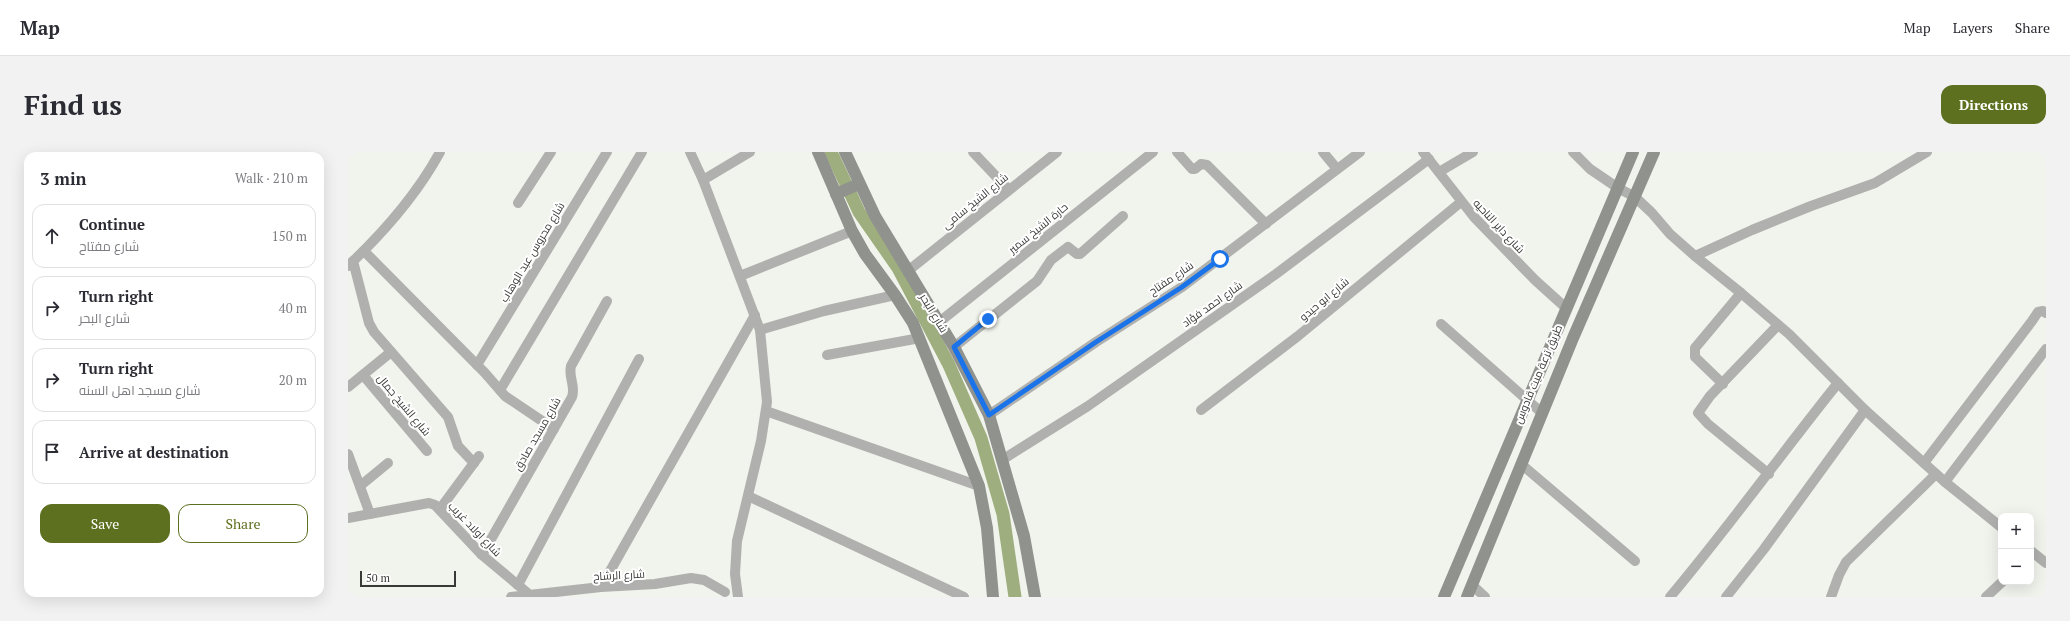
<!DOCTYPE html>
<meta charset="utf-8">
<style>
:root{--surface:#fff;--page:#f2f2f3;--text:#2b2b33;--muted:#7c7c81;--line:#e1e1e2;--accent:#5d701f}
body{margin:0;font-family:"PT Serif",Cairo,serif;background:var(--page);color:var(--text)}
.controls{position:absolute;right:12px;bottom:12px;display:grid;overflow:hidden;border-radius:8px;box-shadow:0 4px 16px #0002}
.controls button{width:36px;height:36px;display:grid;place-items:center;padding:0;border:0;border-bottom:1px solid var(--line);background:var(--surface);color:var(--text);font:20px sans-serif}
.scale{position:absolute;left:12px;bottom:10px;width:96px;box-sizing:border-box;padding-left:4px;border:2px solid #393a38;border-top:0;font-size:11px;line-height:14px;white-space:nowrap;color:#393a38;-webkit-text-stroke:3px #fff;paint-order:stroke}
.stop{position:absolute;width:12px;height:12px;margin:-9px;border:3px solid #1a73e8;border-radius:50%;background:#fff}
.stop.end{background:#1a73e8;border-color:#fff;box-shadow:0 1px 4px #0008}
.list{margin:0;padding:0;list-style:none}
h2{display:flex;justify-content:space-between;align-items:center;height:52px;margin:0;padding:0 16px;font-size:17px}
h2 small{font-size:13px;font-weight:400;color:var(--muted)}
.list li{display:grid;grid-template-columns:26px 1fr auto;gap:12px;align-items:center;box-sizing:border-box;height:64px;margin:0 8px 8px;padding:0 8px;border:1px solid var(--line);border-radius:12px}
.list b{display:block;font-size:15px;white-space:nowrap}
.list p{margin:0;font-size:13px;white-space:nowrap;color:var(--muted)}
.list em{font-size:13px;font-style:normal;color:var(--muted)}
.actions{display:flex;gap:8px;padding:12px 16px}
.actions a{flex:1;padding:9px 0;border:1px solid var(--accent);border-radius:12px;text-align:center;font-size:14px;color:var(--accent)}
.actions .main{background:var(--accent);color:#fff}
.icon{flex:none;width:22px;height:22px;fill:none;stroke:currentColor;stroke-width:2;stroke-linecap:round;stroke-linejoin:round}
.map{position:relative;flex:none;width:1698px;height:445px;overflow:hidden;border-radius:12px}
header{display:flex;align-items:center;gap:24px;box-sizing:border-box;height:56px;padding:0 20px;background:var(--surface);border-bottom:1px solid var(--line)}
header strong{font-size:19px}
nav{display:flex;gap:22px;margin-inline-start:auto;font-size:14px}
.intro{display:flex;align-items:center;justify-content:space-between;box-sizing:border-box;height:96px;padding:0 24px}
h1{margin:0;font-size:28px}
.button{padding:10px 18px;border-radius:12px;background:var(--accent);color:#fff;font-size:14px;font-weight:700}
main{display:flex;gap:24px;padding:0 24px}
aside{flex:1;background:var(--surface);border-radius:12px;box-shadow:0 4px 16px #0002}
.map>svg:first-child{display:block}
</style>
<header>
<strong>Map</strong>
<nav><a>Map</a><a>Layers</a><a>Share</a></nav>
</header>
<div class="intro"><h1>Find us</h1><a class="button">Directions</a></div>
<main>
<aside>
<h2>3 min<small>Walk · 210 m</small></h2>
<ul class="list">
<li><svg class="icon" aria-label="ahead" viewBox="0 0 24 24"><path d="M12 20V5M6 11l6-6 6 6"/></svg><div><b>Continue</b><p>شارع مفتاح</p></div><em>150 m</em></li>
<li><svg class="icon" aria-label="right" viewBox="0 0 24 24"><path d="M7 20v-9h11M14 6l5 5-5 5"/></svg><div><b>Turn right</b><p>شارع البحر</p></div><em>40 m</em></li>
<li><svg class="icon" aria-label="right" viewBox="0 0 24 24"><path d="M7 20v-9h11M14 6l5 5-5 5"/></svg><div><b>Turn right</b><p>شارع مسجد اهل السنه</p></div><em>20 m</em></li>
<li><svg class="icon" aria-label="arrive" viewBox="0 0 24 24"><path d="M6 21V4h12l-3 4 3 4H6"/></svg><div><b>Arrive at destination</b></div></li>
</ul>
<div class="actions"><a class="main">Save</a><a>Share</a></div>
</aside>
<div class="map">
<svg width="1698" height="445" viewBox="0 0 1698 445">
<rect width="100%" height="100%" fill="#f1f3ed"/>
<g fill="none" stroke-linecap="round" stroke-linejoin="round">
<path stroke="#9fae7e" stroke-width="13" d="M 483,0 L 511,60 L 550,116 L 601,213 L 633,286 L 655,362 L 667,445"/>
<g stroke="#b0b1af" stroke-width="10">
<path d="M 342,0 L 355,28 L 412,178 L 419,250 L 413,289 L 389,389 L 387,422 L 390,445"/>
<path d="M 625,0 L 660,37"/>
<path d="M 829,0 L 844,17 L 847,17 L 853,12 L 859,13 L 918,72"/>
<path d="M 975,0 L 989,17"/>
<path d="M 1075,0 L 1126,65 L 1187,128 L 1218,156"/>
<path d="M 1225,0 L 1242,17 L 1270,36 L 1287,45 L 1304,61 L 1322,82 L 1347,104 L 1393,141 L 1441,182 L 1517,258 L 1597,330 L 1653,375"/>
<path d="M 1091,20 L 1125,0"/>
<path d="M 355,28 L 402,0"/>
<path d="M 170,51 L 203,0"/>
<path d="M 16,99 L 137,221 L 157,244 L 206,277"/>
<path d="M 1347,104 L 1404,78 L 1463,54 L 1527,31 L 1579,0"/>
<path d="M 5,109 L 21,171 L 26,180 L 100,265 L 110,294 L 126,311"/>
<path d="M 0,114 C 36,80 68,44 92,0"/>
<path d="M 561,118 L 709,0"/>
<path d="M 392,124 L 504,79"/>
<path d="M 590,171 L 805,0"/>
<path d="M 1093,172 L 1194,261"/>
<path d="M 412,178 L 476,159 L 547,143"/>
<path d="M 606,195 L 689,129 L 703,108 L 720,95 L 729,102 L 732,102 L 775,64"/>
<path d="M 479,203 L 572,186"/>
<path d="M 129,213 L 259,0"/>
<path d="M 15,223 L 79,299"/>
<path d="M 1375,232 L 1347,205 L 1347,196 L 1393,141"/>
<path d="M 0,235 L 43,200"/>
<path d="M 152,238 L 294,0"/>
<path d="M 853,258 L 950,184 L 1113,50"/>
<path d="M 418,259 L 631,334"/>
<path d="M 641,263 L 748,190 L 834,135 L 1012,0"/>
<path d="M 0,302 L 22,362"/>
<path d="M 654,308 L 740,254 L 928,122 L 1081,7"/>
<path d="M 1576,311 L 1684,169 L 1690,160 L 1695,159 L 1698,161"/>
<path d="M 1173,312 L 1287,409"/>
<path d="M 1421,322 L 1360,272 L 1350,261 L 1362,244 L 1430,173"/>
<path d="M 1597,330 L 1698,197"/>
<path d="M 12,334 L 40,311"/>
<path d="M 400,344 L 616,445"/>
<path d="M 92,357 L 131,304"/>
<path d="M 0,366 L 81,351 L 87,353 L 134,403 L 182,443"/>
<path d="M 1683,399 L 1698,411"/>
<path d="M 134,403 L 224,245 C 228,234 220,225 223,214 L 259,149"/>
<path d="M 170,433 L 291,207"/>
<path d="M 1124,433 L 1137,445"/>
<path d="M 253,435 L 407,163"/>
<path d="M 163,445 L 253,435 L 307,432 L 343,426 L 356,428 L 377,440"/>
<path d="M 1322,445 C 1380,376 1433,302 1490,231"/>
<path d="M 1378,445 L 1416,397 L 1517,258"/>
<path d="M 1483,445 L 1491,423 L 1498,410 L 1588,322"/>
<path d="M 1638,445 L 1654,430"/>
</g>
<g stroke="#90928e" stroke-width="12">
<path d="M 470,0 L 504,79 L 517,102 L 547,143 L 565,171 L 631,334 L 639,376 L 645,445"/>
<path d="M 497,0 L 527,64 L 606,195 L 641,263 L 676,384 L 687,445"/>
<path d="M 488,42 L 511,32"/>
<path d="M 1096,445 L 1285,0"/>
<path d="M 1119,445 L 1225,186 L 1306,0"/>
</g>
</g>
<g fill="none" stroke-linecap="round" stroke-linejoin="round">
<path stroke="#1a73e8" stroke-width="5" d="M 640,167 L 606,195 L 641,263 L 748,190 L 834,135 L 872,107"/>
</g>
<g text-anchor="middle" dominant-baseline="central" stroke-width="4" stroke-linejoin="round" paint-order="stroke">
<g font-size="11" fill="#393a38" stroke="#fff">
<text transform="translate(627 49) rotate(-39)">شارع الشيخ سامى</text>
<text transform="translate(1151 74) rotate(47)">شارع داير الناحيه</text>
<text transform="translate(690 76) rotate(-39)">حارة الشيخ سمير</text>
<text transform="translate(184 100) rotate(-59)">شارع محروس عبد الوهاب</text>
<text transform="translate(823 126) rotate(-34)">شارع مفتاح</text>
<text transform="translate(976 147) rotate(-40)">شارع ابو حيدو</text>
<text transform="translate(864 152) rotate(-35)">شارع احمد فؤاد</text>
<text transform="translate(586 161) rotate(59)">شارع البحر</text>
<text transform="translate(1190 222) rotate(-67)">طريق ترعة ميت قادوس</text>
<text transform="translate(56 253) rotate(50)">شارع الشيخ جمال</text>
<text transform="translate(189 282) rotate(-60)">شارع مسجد صادق</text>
<text transform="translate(127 377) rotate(46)">شارع اولاد غريب</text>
<text transform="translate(271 423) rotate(-3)">شارع الرشاح</text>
</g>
</g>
</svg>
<div class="controls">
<button>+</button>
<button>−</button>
</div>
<div class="scale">50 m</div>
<div class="stop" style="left:872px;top:107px"></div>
<div class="stop end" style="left:640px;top:167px"></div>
</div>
</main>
